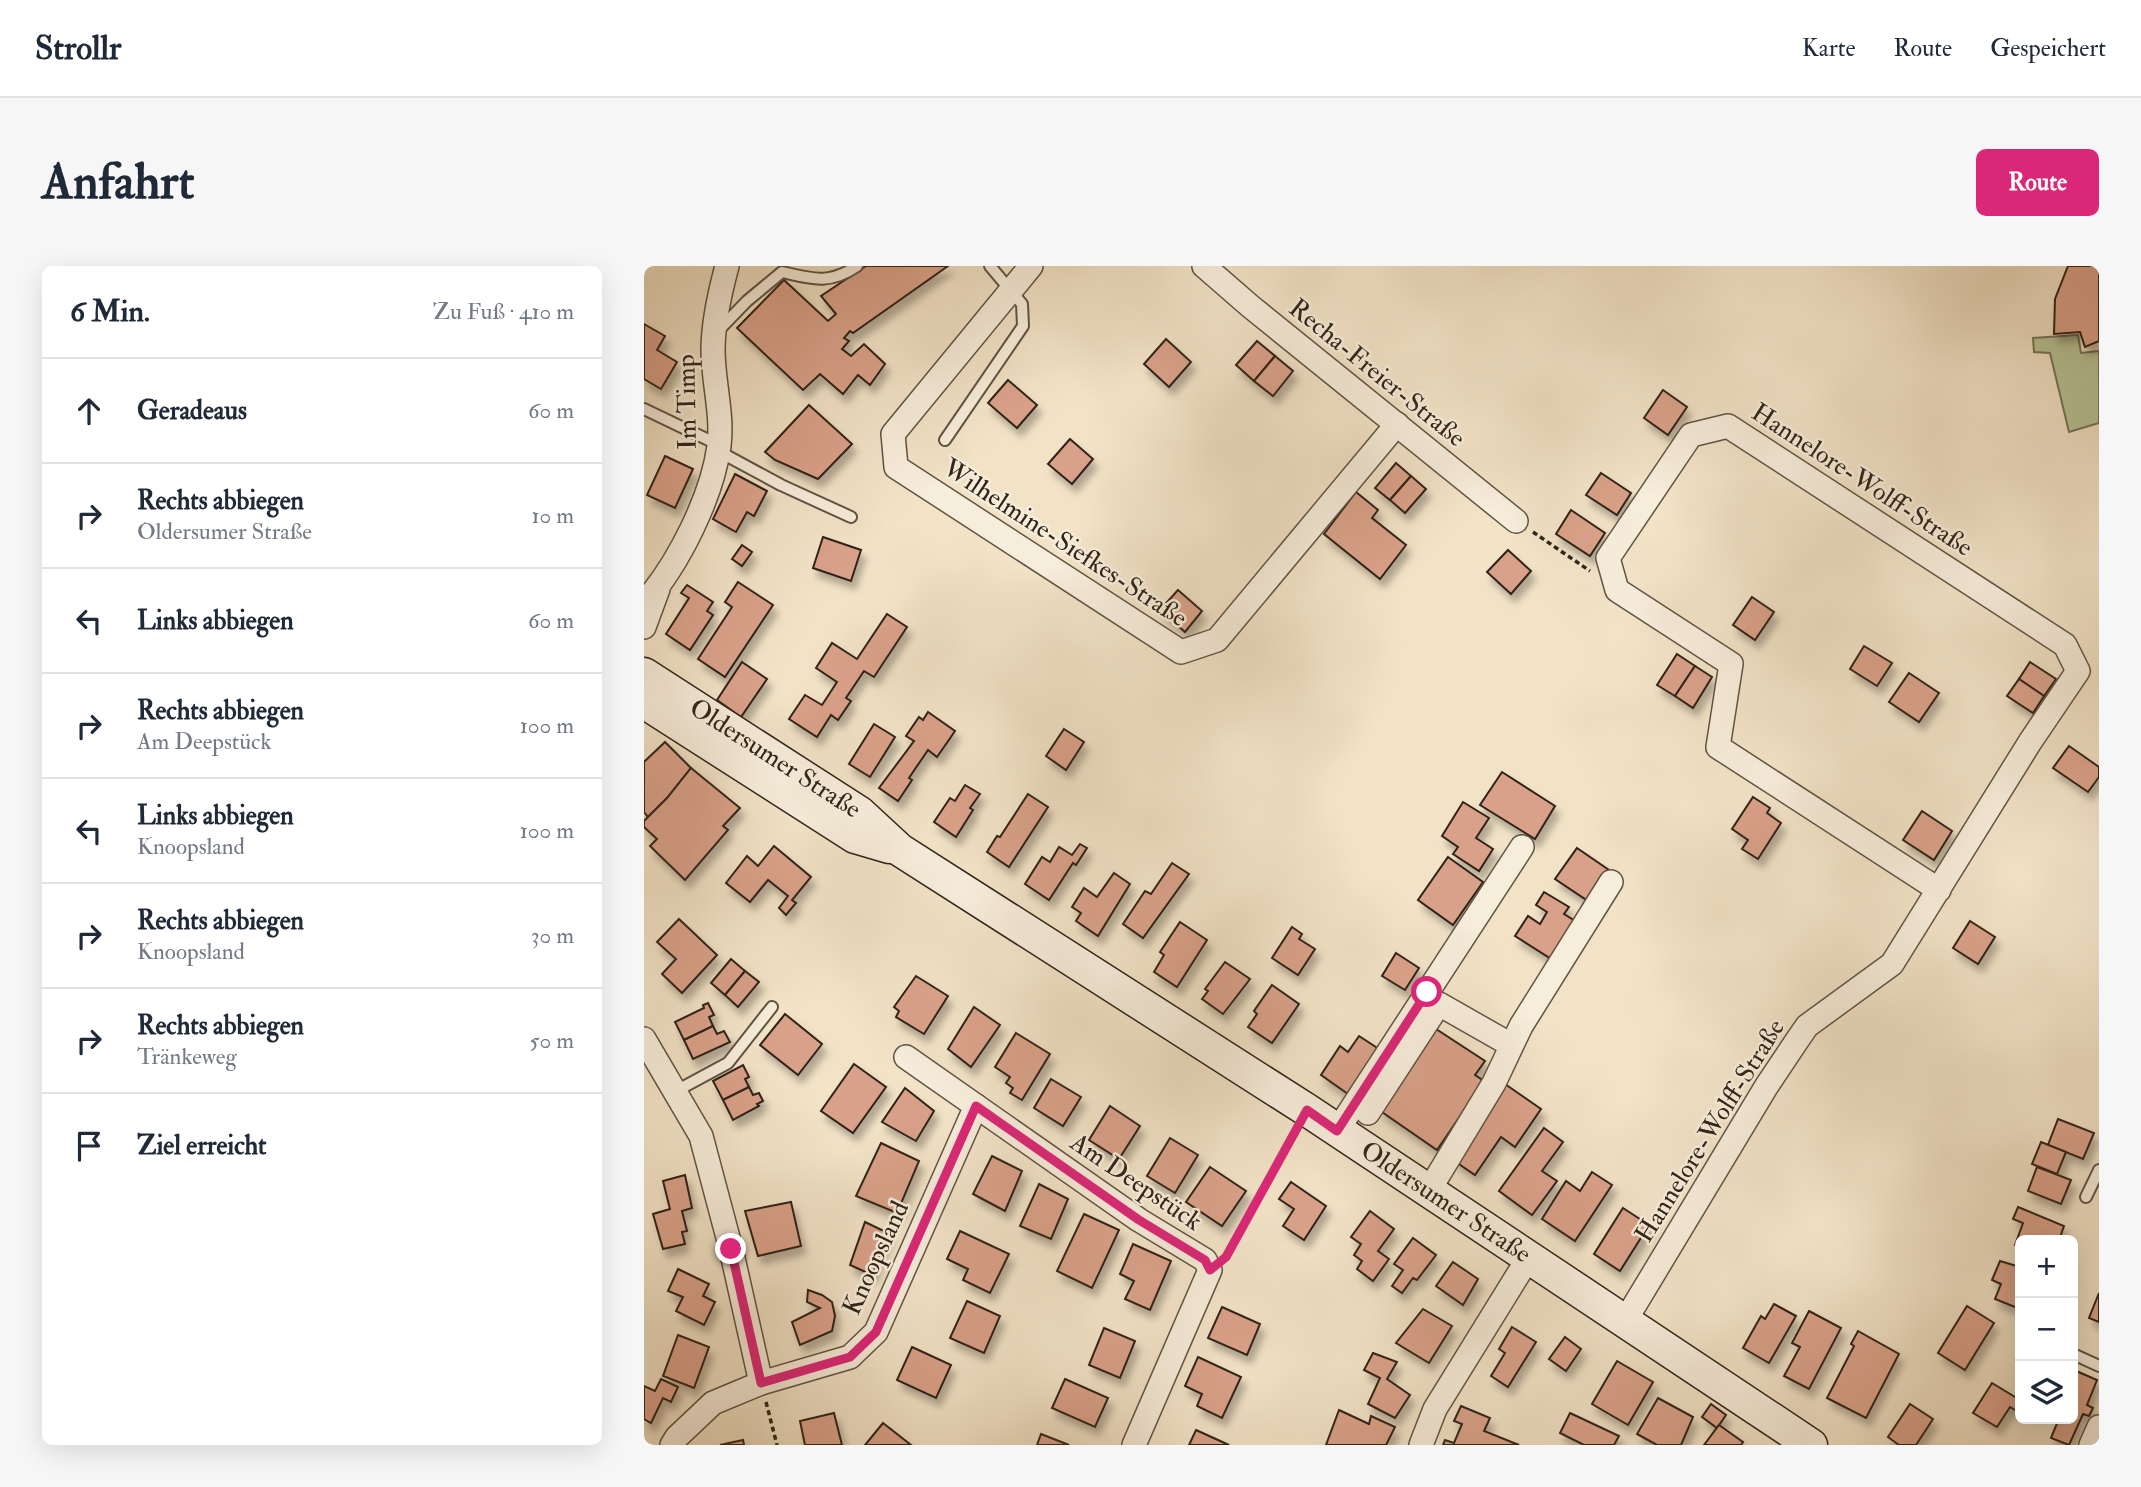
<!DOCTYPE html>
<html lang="de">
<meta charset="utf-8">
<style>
:root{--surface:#fff;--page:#f6f6f7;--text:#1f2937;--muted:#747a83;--line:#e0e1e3;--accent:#db2777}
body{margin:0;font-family:"IM FELL Double Pica",serif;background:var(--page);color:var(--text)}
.controls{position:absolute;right:21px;bottom:21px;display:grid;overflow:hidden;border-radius:10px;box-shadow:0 7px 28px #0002}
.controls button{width:63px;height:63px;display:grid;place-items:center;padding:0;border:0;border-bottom:2px solid var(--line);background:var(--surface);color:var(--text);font:35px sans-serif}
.stop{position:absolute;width:21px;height:21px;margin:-16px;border:5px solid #db2777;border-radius:50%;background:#fff}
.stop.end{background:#db2777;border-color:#fff;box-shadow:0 2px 7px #0008}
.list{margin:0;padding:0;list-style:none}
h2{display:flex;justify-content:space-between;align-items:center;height:91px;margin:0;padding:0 28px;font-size:30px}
h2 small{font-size:23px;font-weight:400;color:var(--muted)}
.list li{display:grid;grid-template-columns:46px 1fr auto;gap:21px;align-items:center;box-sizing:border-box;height:105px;padding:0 28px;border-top:2px solid var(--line)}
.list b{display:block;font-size:26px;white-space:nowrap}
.list p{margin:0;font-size:23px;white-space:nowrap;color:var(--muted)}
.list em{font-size:23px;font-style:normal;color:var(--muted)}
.icon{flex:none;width:38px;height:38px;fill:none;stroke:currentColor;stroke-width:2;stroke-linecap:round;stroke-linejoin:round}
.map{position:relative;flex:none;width:1455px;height:1179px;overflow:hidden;border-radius:10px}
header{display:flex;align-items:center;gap:42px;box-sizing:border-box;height:98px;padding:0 35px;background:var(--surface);border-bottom:2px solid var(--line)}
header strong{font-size:33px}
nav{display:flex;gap:38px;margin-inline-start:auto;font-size:24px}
.intro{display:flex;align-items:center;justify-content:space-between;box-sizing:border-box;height:168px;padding:0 42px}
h1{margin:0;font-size:49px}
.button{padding:18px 32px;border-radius:10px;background:var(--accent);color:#fff;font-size:24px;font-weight:700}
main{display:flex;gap:42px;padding:0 42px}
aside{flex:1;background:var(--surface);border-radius:10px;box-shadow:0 7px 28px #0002}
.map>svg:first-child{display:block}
</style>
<header>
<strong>Strollr</strong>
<nav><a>Karte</a><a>Route</a><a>Gespeichert</a></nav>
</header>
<div class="intro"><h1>Anfahrt</h1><a class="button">Route</a></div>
<main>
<aside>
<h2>6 Min.<small>Zu Fuß · 410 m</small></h2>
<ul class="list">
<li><svg class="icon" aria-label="ahead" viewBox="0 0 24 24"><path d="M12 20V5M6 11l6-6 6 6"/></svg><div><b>Geradeaus</b></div><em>60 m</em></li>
<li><svg class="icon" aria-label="right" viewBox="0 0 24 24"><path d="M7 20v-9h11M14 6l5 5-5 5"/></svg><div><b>Rechts abbiegen</b><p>Oldersumer Straße</p></div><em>10 m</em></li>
<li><svg class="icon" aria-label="left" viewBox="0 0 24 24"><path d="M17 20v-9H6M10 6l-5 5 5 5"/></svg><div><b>Links abbiegen</b></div><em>60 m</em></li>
<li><svg class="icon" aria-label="right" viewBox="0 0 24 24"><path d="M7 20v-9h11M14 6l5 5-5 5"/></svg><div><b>Rechts abbiegen</b><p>Am Deepstück</p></div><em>100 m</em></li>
<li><svg class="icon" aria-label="left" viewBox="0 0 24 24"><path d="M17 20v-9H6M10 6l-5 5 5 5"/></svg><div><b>Links abbiegen</b><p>Knoopsland</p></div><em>100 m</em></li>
<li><svg class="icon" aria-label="right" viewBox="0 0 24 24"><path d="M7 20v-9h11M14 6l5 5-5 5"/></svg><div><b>Rechts abbiegen</b><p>Knoopsland</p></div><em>30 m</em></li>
<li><svg class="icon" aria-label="right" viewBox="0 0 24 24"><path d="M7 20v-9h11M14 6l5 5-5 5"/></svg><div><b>Rechts abbiegen</b><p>Tränkeweg</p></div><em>50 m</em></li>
<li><svg class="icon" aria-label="arrive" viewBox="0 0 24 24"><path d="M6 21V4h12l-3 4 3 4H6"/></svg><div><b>Ziel erreicht</b></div></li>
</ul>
</aside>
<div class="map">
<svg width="1455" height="1179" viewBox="0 0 1455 1179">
<defs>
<filter id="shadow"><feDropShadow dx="4.5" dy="8" stdDeviation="3.5" flood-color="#0004"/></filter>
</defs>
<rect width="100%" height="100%" fill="#f2e3c7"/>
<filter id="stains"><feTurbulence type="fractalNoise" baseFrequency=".00286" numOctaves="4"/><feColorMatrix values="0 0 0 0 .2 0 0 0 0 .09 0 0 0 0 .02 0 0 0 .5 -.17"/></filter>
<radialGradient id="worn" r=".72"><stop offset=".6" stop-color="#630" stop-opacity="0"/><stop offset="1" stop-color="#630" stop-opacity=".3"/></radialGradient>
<path fill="#b7c498" stroke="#747458" stroke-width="2" d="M 1434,69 L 1437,87 L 1455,85 L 1455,157 L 1425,166 L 1406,87 L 1390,86 L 1389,72 Z"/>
<g fill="#d9a189" stroke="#302419" stroke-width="2" filter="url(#shadow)">
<path d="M 222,0 L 304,0 L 209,67 L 206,65 L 200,72 L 205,75 L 198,83 L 207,90 L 220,78 L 241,98 L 226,119 L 214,109 L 199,128 L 176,108 L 159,124 L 93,62 L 140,14 L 184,55 L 192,48 L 177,30 Z"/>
<path d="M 1424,0 L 1455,0 L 1455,75 L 1441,81 L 1436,66 L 1410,68 L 1411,33 Z"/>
<path d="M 0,58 L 21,70 L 13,84 L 33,96 L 17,123 L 0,113 Z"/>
<path d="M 522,73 L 547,96 L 525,121 L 500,98 Z"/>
<path d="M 613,75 L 631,90 L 610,115 L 592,99 Z"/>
<path d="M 631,90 L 649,105 L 629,130 L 610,115 Z"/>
<path d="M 364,114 L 393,139 L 373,162 L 344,137 Z"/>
<path d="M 1019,124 L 1043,141 L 1024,169 L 1000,152 Z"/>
<path d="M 165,139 L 208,178 L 174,213 L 131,194 L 121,186 Z"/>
<path d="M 426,173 L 449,193 L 428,218 L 404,198 Z"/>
<path d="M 21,190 L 49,203 L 31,242 L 3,229 Z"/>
<path d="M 752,197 L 767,210 L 746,234 L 731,222 Z"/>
<path d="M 957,207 L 987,227 L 973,249 L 942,229 Z"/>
<path d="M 91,208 L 123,225 L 110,250 L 103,246 L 92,266 L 69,253 Z"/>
<path d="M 767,210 L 782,223 L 761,247 L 746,234 Z"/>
<path d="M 712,226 L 734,244 L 728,252 L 762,279 L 736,313 L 680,268 Z"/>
<path d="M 927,244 L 961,267 L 946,290 L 912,268 Z"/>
<path d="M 179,271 L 217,284 L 207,315 L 169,302 Z"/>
<path d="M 98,279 L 108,286 L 98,300 L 88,293 Z"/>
<path d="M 864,284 L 887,305 L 867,328 L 843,306 Z"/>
<path d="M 94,316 L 129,339 L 81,411 L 54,393 L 88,341 L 81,336 Z"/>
<path d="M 43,319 L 69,336 L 63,345 L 69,349 L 46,384 L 22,368 L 45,332 L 37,327 Z"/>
<path d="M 534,324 L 558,345 L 541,366 L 516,344 Z"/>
<path d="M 1108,331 L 1130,346 L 1111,374 L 1089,359 Z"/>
<path d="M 243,348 L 263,361 L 230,411 L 220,405 L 202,432 L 207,435 L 194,454 L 187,449 L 173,471 L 145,453 L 161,429 L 178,439 L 193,416 L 172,402 L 188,377 L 213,393 Z"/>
<path d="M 1220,380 L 1248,397 L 1233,420 L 1206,403 Z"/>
<path d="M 1033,388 L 1051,400 L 1031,430 L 1013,419 Z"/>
<path d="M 98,396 L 123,413 L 97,451 L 73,434 Z"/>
<path d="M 1386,396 L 1412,413 L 1400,430 L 1375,413 Z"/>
<path d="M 1051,400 L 1068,411 L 1049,442 L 1031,430 Z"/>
<path d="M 1265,407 L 1295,427 L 1275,456 L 1245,436 Z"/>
<path d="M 1375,413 L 1400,430 L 1389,447 L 1363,430 Z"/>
<path d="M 284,446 L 311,465 L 293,491 L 284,484 L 265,512 L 268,514 L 254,535 L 235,522 L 270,475 L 262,470 L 275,451 L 279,454 Z"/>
<path d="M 230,458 L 251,471 L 226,511 L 205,498 Z"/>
<path d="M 420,463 L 440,476 L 422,504 L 402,490 Z"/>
<path d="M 21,476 L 47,502 L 23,532 L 4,551 L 0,546 L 0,496 Z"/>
<path d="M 1425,480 L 1455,501 L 1455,511 L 1444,526 L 1409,502 Z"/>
<path d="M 47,502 L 96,542 L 79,560 L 84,564 L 41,614 L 6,580 L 13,573 L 0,561 L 0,555 L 23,532 Z"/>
<path d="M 858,506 L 911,540 L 891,573 L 836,539 Z"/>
<path d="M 321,519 L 336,528 L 326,542 L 329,544 L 312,571 L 290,556 L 306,532 L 311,535 Z"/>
<path d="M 384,528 L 404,541 L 365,601 L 343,586 L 353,570 L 356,571 Z"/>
<path d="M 1109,531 L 1126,542 L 1123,547 L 1137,557 L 1114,593 L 1098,583 L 1104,574 L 1088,563 Z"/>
<path d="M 819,536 L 845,552 L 832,572 L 849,583 L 835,605 L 809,588 L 814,581 L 798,570 Z"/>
<path d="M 1278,545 L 1308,565 L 1290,594 L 1259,574 Z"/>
<path d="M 436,578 L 443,582 L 432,599 L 429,597 L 405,634 L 381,618 L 398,591 L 406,596 L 415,581 L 428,589 Z"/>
<path d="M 130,580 L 167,611 L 148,634 L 152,637 L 142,649 L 135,642 L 144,630 L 124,614 L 106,636 L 82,617 L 103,590 L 114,600 Z"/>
<path d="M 933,582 L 965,604 L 944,635 L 911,613 Z"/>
<path d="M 804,591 L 839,616 L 809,659 L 774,634 Z"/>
<path d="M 528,597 L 545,608 L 499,672 L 479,658 L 501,625 L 507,628 Z"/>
<path d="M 470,607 L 486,618 L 454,670 L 432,655 L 437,647 L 428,641 L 440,622 L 453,631 Z"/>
<path d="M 900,626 L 925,641 L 920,648 L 936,658 L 912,696 L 871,670 L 884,650 L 896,658 L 903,646 L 892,639 Z"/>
<path d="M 35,653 L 73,689 L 38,727 L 18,708 L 32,693 L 13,676 Z"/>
<path d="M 1326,655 L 1351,671 L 1334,698 L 1309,682 Z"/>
<path d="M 536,656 L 563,674 L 533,721 L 510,706 L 520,689 L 516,686 Z"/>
<path d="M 648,661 L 658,668 L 655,673 L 671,683 L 654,709 L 628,692 Z"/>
<path d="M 752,687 L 775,702 L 761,724 L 738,710 Z"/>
<path d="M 87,693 L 101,705 L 81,729 L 67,717 Z"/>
<path d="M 581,696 L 606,713 L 579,748 L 558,733 L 564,725 L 561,723 Z"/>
<path d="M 101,705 L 115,716 L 94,741 L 81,729 Z"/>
<path d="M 272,710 L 304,730 L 280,768 L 252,751 L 255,745 L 250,741 Z"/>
<path d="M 628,719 L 655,738 L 628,777 L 604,761 L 613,748 L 610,745 Z"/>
<path d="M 64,737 L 70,749 L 65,751 L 69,760 L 40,774 L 31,756 L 60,742 L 59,739 Z"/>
<path d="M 330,741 L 356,759 L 327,801 L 304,783 Z"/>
<path d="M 141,748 L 178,778 L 154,809 L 116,779 Z"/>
<path d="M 69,760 L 73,768 L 80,765 L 86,776 L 49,793 L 40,774 Z"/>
<path d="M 789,761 L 841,795 L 831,809 L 840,815 L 793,884 L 735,844 Z"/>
<path d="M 372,767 L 406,788 L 378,834 L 366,827 L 369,822 L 362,817 L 366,811 L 351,801 Z"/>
<path d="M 715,770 L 741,787 L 704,828 L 677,809 L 696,780 L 704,786 Z"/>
<path d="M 210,798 L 242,821 L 209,867 L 177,845 Z"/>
<path d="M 99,799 L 105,811 L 101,813 L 105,821 L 79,834 L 69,815 Z"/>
<path d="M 407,813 L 437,831 L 419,860 L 390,842 Z"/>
<path d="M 861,818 L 897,843 L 871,881 L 857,871 L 831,909 L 809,894 Z"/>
<path d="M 105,821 L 109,829 L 115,827 L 119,835 L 113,838 L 115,840 L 89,854 L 79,834 Z"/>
<path d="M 261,822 L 290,845 L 272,875 L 238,856 Z"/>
<path d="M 466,840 L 496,860 L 475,893 L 445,874 Z"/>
<path d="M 1414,853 L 1450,867 L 1439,893 L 1404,879 Z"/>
<path d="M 900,862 L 919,876 L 898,905 L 913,915 L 888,949 L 855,925 Z"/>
<path d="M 526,872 L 554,889 L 531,927 L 503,910 Z"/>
<path d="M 1397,876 L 1422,886 L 1413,908 L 1388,898 Z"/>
<path d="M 237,877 L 275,895 L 253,947 L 212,930 Z"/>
<path d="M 348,890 L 378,905 L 361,945 L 329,928 Z"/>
<path d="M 566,901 L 602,925 L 578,960 L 542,936 Z"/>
<path d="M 1393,901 L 1427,914 L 1417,938 L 1384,925 Z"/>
<path d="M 948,906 L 968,919 L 931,975 L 898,953 L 922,915 L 936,925 Z"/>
<path d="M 41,909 L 48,942 L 38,945 L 43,965 L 38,966 L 41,978 L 19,983 L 9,948 L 26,943 L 19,915 Z"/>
<path d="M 647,916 L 682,940 L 660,974 L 639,960 L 650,943 L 635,933 Z"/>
<path d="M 395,918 L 424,933 L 407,973 L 376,960 Z"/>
<path d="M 147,936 L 157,980 L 114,990 L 101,945 Z"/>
<path d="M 1374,941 L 1420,960 L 1415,974 L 1376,974 L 1376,981 L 1371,979 L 1379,957 L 1369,953 Z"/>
<path d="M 979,942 L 1005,959 L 976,1005 L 950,988 Z"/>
<path d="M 726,945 L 750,963 L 734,985 L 745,993 L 729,1015 L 713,1003 L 718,995 L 710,989 L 717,978 L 707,971 Z"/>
<path d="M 440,948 L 475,964 L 448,1022 L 413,1005 Z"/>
<path d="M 221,956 L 244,967 L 228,1009 L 206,999 Z"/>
<path d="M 316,965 L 365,988 L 346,1027 L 319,1014 L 324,1003 L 303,993 Z"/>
<path d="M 769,972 L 792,989 L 773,1014 L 769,1012 L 758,1027 L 748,1020 L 759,1004 L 750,998 Z"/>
<path d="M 489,978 L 527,995 L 506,1044 L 481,1033 L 490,1015 L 476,1008 Z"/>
<path d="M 1356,995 L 1376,1001 L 1376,1043 L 1351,1033 L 1357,1018 L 1348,1014 Z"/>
<path d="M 809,996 L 834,1013 L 819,1039 L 792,1020 Z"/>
<path d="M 34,1003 L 65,1018 L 59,1030 L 71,1036 L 60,1059 L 32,1045 L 39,1031 L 24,1025 Z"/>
<path d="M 164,1024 L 178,1029 L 188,1036 L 191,1050 L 188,1065 L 156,1079 L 148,1056 L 176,1042 L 163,1036 Z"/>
<path d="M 1455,1027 L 1455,1056 L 1445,1052 Z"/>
<path d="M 323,1035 L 356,1050 L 340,1087 L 306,1072 Z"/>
<path d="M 1130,1038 L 1152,1050 L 1125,1097 L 1099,1082 L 1117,1050 L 1121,1053 Z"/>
<path d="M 1323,1040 L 1350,1057 L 1321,1104 L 1294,1087 Z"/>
<path d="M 578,1041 L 616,1058 L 603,1089 L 564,1072 Z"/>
<path d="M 779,1043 L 808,1060 L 785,1097 L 752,1077 Z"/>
<path d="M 1165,1045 L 1197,1062 L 1165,1123 L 1140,1110 L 1156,1081 L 1148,1077 Z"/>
<path d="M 868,1061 L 892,1076 L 864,1121 L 847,1110 L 861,1087 L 855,1083 Z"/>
<path d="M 460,1062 L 491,1075 L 476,1112 L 445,1099 Z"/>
<path d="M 1214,1065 L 1255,1088 L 1222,1152 L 1183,1132 L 1210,1080 L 1207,1078 Z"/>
<path d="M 34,1069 L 65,1081 L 50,1122 L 19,1110 Z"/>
<path d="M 921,1071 L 937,1083 L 922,1105 L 905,1093 Z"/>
<path d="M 268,1081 L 307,1099 L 292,1132 L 253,1114 Z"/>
<path d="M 729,1087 L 753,1096 L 743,1113 L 766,1129 L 751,1152 L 724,1138 L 736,1112 L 720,1104 Z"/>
<path d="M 554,1091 L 597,1111 L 578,1152 L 553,1140 L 558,1128 L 541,1120 Z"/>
<path d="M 973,1095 L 1009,1116 L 984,1159 L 948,1138 Z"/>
<path d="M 1430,1104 L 1453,1114 L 1443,1139 L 1449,1142 L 1445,1150 L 1439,1148 L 1425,1179 L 1407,1172 L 1414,1155 L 1411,1153 L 1429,1153 Z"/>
<path d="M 17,1113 L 34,1121 L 27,1136 L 19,1132 L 7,1157 L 0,1153 L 0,1120 L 11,1125 Z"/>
<path d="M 421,1113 L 464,1132 L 451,1161 L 408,1142 Z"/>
<path d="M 1348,1117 L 1376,1134 L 1376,1147 L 1366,1141 L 1353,1161 L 1329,1147 Z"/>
<path d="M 1014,1132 L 1049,1151 L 1037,1179 L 1013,1179 L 993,1168 Z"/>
<path d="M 1067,1138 L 1082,1149 L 1073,1162 L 1058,1151 Z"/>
<path d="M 1266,1138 L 1289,1153 L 1272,1179 L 1255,1179 L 1244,1171 Z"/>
<path d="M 817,1140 L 846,1152 L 840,1165 L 875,1179 L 799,1179 L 801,1174 L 810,1177 L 818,1158 L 810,1155 Z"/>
<path d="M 695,1144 L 725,1158 L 727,1150 L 751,1161 L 742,1179 L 682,1179 Z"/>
<path d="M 190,1147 L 198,1179 L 161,1179 L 156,1155 Z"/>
<path d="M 926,1147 L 975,1170 L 970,1179 L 940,1179 L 916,1167 Z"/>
<path d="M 239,1157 L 267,1179 L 221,1179 Z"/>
<path d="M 1075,1159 L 1099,1176 L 1097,1179 L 1060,1179 Z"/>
<path d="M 552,1164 L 585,1179 L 545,1179 Z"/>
<path d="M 397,1168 L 425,1179 L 393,1179 Z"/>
<path d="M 99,1174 L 100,1179 L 76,1179 Z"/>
</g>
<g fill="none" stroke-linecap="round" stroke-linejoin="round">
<defs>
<g id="service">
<path d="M 73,66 L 103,35 L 138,6 C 168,13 185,19 213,0"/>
<path d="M 0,143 L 75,179"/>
<path d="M 301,174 L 379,60 L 378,38 L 346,0"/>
<path d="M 74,185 L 137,219 L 207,251"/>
<path d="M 32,825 L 84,797 L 128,741"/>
<path d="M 1442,931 L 1455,904"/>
<path d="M 1429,1088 L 1455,1100"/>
</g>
<g id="minor">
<path d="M 387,0 L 249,168 L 252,201 L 537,386 L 573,374 L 753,158"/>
<path d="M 560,0 L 606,40 L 872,255"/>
<path d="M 0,337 C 34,299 68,231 75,180 C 79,148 69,116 69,84 C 69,57 76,26 83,0"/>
<path d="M 0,361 L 14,323"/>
<path d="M 0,773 L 57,870 L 87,983 L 117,1117"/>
<path d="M 262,791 L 495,954 L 561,994 L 566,1004 L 490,1179"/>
<path d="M 724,847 L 795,738 L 867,779"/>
<path d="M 693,865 L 878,581"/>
<path d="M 784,926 L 850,817 L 877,760 L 967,616"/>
<path d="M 981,1055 L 1122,821 L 1152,776 L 1163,760 L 1248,698 L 1386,476 L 1434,405 L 1421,379 L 1084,160 L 1047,169 L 964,292 L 973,324 L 1087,398 L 1074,481 L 1295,624"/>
<path d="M 28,1179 L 33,1171 L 69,1137 L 117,1117 L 206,1091 L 232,1066 L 332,840"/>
<path d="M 777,1179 L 791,1143 L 885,991"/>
<path d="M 1447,1179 L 1455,1161"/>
</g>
<g id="secondary">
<path id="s1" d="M 0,408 L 216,547 L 256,584 L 663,844 L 1167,1179"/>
<path d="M 0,436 L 211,571 L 245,581"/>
</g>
</defs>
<use href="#service" stroke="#605444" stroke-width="14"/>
<use href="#minor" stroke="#605444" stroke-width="26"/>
<use href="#secondary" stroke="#302419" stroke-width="35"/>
<g stroke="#302419" stroke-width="3.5" stroke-dasharray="5 3.5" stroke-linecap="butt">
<path d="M 889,266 L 946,305"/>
<path d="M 583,989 L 652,864"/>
<path d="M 122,1136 L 133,1179"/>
</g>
<use href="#service" stroke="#f7eddb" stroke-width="10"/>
<use href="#minor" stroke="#f7eddb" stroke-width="23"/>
<use href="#secondary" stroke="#f7eddb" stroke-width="32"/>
</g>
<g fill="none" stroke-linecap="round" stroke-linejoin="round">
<path stroke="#db2777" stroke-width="9" d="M 87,983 L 117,1117 L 206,1091 L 232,1066 L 332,840 L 495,954 L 561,994 L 566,1004 L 582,991 L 663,844 L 693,865 L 783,726"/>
</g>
<g text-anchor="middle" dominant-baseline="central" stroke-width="5" stroke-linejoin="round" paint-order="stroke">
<g font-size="26" fill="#302419" stroke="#f7eddb">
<text transform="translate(733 107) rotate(39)">Recha-Freier-Straße</text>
<text transform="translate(43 136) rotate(-91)">Im Timp</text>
<text transform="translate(1218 214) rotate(33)">Hannelore-Wolff-Straße</text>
<text transform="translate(421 277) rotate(33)">Wilhelmine-Siefkes-Straße</text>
<text stroke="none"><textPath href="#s1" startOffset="156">Oldersumer Straße</textPath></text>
<text transform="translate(1066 865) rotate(-58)">Hannelore-Wolff-Straße</text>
<text transform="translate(492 916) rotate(34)">Am Deepstück</text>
<text stroke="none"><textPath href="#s1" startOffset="961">Oldersumer Straße</textPath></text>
<text transform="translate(232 992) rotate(-65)">Knoopsland</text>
</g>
</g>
<rect width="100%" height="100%" filter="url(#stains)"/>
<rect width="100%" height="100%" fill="url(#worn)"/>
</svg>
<div class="controls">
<button>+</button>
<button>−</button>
<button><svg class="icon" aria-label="layers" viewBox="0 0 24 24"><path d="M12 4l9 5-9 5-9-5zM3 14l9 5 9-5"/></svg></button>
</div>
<div class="stop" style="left:783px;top:726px"></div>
<div class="stop end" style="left:87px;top:983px"></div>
</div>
</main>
